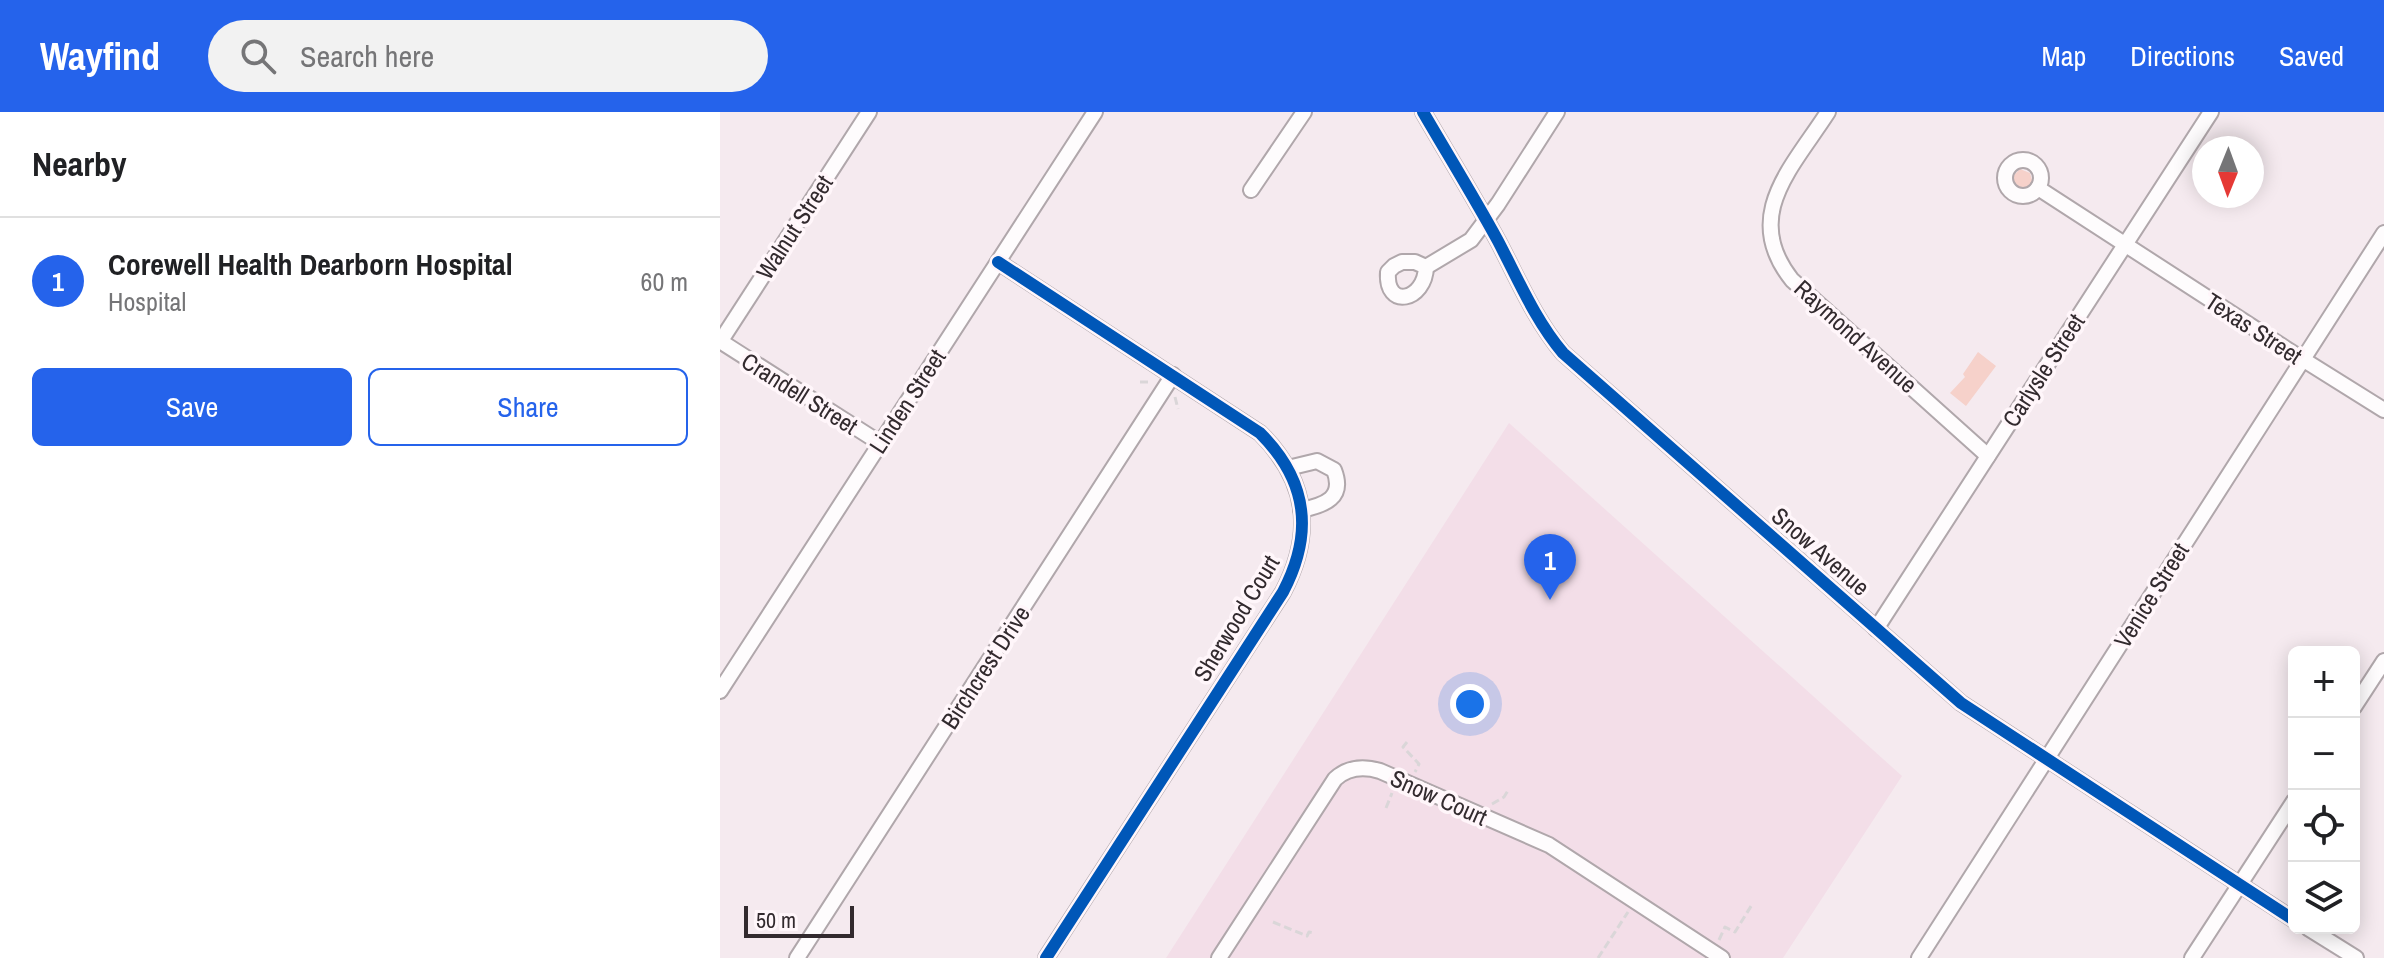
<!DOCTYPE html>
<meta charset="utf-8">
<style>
:root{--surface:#fff;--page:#f2f2f2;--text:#202124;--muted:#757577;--line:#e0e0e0;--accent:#2563eb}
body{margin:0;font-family:"Archivo Narrow",sans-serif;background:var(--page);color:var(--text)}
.controls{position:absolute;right:24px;bottom:24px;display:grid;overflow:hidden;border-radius:12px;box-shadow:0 4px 20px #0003}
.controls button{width:72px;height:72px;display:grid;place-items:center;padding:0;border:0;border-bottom:2px solid var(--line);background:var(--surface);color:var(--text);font:40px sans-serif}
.compass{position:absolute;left:1472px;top:24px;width:72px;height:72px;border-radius:50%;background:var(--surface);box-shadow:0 4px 20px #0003;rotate:181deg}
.scale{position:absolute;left:24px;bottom:20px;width:110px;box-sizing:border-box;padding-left:8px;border:4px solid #322a2e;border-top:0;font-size:22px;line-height:28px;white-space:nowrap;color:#322a2e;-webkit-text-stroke:6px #fff6fa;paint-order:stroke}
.you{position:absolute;left:750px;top:592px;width:28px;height:28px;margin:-20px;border:6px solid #fff;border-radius:50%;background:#1a73e8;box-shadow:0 0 0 12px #1a73e833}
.badge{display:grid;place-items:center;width:52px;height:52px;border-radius:50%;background:var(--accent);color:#fff;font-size:26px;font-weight:700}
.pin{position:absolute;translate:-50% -66px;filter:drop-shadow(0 2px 4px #0008)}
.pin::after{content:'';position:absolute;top:42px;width:28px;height:24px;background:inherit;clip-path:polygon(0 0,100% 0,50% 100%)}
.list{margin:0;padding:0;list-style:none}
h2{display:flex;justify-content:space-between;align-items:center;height:104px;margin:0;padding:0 32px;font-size:34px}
h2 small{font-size:26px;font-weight:400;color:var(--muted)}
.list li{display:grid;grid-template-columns:52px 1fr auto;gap:24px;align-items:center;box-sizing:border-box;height:128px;padding:0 32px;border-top:2px solid var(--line)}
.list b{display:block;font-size:30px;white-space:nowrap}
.list p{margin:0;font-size:26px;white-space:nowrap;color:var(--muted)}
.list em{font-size:26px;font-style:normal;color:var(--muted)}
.actions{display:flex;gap:16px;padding:24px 32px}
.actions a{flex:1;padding:18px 0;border:2px solid var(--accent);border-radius:12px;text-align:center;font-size:28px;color:var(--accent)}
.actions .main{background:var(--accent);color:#fff}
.icon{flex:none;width:44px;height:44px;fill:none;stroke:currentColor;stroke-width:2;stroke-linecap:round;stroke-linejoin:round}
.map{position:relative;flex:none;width:1664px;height:846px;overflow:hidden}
header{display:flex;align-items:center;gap:48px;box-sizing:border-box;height:112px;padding:0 40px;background:var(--accent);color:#fff}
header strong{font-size:38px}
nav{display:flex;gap:44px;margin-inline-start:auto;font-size:28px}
.search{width:560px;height:72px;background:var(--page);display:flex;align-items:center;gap:20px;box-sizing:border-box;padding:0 28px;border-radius:44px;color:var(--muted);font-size:30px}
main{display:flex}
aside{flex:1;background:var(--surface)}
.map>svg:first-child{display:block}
</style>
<header>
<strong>Wayfind</strong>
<div class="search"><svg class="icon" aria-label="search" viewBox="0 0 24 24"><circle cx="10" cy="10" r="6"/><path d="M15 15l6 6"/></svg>Search here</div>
<nav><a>Map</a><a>Directions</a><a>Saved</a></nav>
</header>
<main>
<aside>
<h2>Nearby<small></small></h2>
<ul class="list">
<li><span class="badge">1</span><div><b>Corewell Health Dearborn Hospital</b><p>Hospital</p></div><em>60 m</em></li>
</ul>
<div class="actions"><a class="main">Save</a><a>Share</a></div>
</aside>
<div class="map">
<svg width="1664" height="846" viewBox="0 0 1664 846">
<rect width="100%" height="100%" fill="#f5eaef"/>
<path fill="#f3dee8" d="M 789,311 L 1182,664 L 1063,846 L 446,846 Z"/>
<g fill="#f6d1ca">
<path d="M 1300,57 L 1310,61 L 1314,75 L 1300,76 L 1294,73 L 1293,64 Z"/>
<path d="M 1258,240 L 1276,254 L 1246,294 L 1230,281 L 1245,265 L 1243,262 Z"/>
</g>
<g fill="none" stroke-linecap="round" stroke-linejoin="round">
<defs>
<g id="minor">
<path d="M 703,0 C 728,43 754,85 778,129 C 798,167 815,208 843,241 L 1241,591 L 1574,808"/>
<path d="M 1108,0 C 1072,56 1021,104 1072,168 L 1268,344"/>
<circle cx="1303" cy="66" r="18"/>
<path d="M 1318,76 L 1568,238 L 1664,298"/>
<path d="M 531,78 L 584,0"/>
<path d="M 278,150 L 540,321 C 588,369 594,421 563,480 L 326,846"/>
<path d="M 682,150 L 695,150 L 706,155 C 705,189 665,198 668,160 L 674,154 Z"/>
<path d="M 706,155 L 751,128 L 778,92 L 837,0"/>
<path d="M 0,229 L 160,331"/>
<path d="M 0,230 L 149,0"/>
<path d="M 568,356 L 597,349 L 614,358 C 625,386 605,393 581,398"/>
<path d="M 1156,517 L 1491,0"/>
<path d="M 0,579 L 375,0"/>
<path d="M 1634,595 L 1664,549"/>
<path d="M 1588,816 L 1636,846"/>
<path d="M 77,846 L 453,263"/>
<path d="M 499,846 L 615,667 C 628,655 643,654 660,659 L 829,733 L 1002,846"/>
<path d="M 1199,846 L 1664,121"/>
<path d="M 1472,846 L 1574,689"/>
</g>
</defs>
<use href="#minor" stroke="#b0a7ab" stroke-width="18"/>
<g stroke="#dad6d8" stroke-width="3" stroke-dasharray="8 4" stroke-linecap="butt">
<path d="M 420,270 L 432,270"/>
<path d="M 455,285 L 458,297"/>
<path d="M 687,630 L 683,635 L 699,652 L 695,660"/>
<path d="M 772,692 L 784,685 L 789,677"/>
<path d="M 666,696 L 672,681"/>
<path d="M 553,810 L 587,824 L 589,820 L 594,821"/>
<path d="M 999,828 L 1005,815 L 1015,820 L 1033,791"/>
<path d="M 878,846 L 908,800"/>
</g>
<use href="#minor" stroke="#fefcfd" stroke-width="14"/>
<defs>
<g id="cycleway">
<path d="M 703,0 C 728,43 754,85 778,129 C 798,167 815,208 843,241 L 1241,591 L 1574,808"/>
<path d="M 278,150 L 540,321 C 588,369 594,421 563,480 L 326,846"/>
</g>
</defs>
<use href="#cycleway" stroke="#fff6fa" stroke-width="17"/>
<use href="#cycleway" stroke="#0057b8" stroke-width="12"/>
</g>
<g text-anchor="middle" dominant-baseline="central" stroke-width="7" stroke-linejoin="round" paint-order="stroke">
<g font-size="24" fill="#322a2e" stroke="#fff6fa">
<text transform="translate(74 115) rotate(-57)">Walnut Street</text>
<text transform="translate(1534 216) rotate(33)">Texas Street</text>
<text transform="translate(1136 224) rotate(42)">Raymond Avenue</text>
<text transform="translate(1323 258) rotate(-57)">Carlysle Street</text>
<text transform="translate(80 281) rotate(32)">Crandell Street</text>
<text transform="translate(187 289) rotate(-57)">Linden Street</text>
<text transform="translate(1101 439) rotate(41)">Snow Avenue</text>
<text transform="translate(1431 483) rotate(-58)">Venice Street</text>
<text transform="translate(516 506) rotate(-59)">Sherwood Court</text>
<text transform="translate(265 555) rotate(-57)">Birchcrest Drive</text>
<text transform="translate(719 685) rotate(24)">Snow Court</text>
</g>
</g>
</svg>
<div class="controls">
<button>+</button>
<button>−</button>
<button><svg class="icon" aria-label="locate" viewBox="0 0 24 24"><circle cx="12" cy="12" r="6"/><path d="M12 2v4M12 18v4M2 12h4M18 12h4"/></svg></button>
<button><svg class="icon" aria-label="layers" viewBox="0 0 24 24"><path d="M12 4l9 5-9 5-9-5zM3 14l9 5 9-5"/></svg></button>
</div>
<svg class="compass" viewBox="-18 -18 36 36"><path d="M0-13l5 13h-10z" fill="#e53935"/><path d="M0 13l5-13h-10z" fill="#757577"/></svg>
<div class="scale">50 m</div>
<div class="you"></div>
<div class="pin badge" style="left:830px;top:488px">1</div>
</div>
</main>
